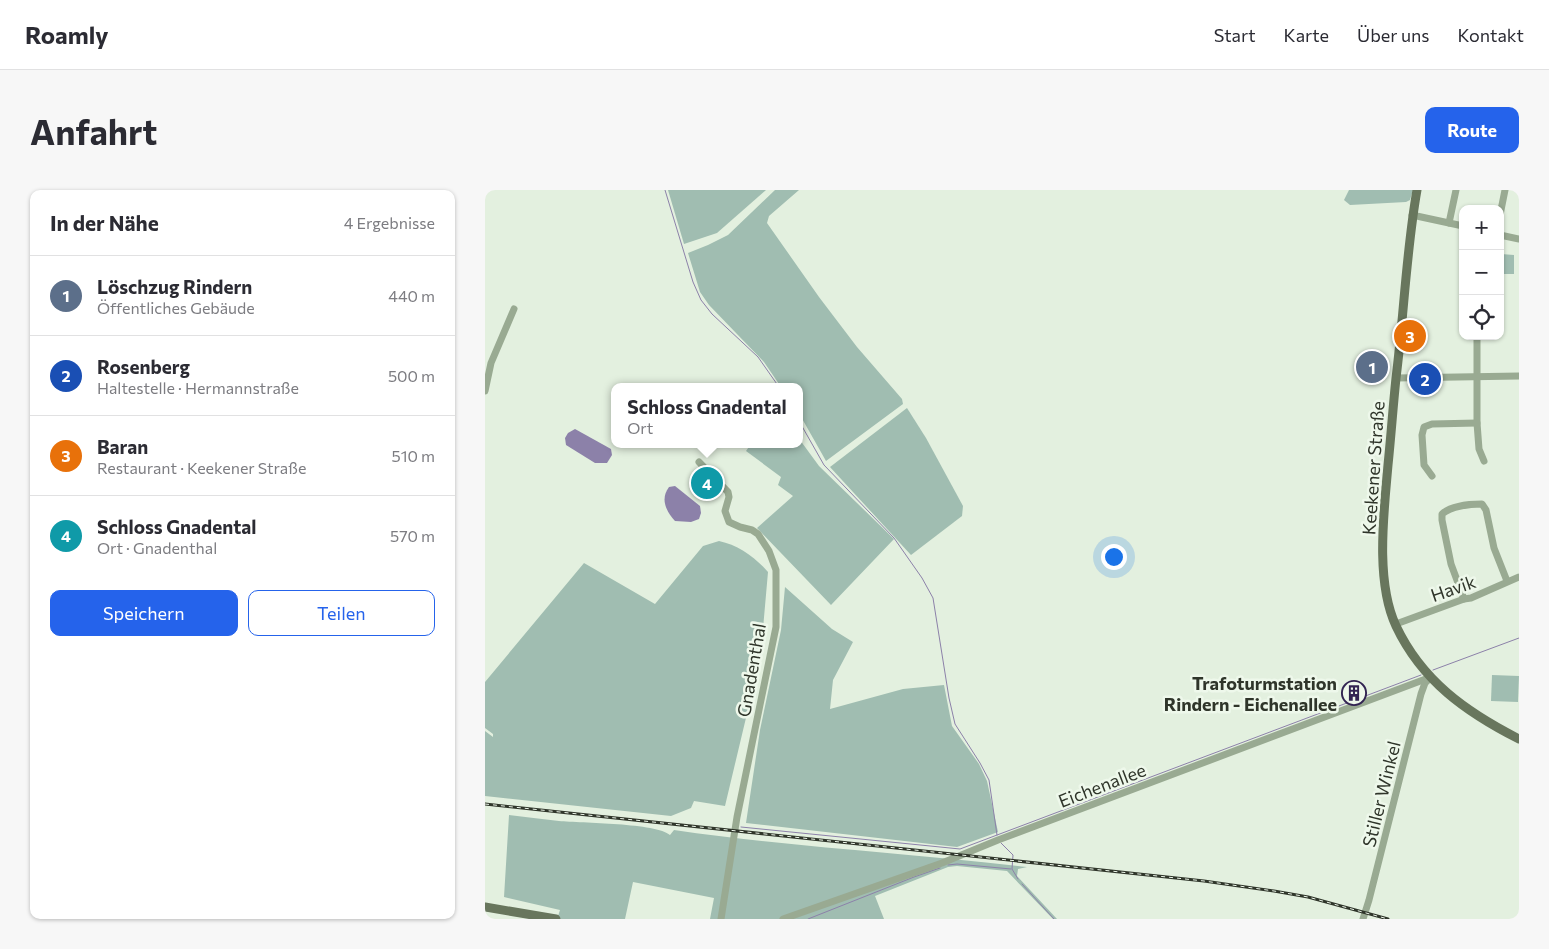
<!DOCTYPE html>
<html lang="de">
<meta charset="utf-8">
<style>
:root{--surface:#fff;--page:#f7f7f7;--text:#2b2b33;--muted:#7c7c81;--line:#e1e1e2;--accent:#2563eb}
body{margin:0;font-family:Commissioner,sans-serif;background:var(--page);color:var(--text)}
.controls{position:absolute;right:15px;top:15px;display:grid;overflow:hidden;border-radius:10px;box-shadow:0 1px 4px #0004}
.controls button{width:45px;height:45px;display:grid;place-items:center;padding:0;border:0;border-bottom:1px solid var(--line);background:var(--surface);color:var(--text);font:25px sans-serif}
.you{position:absolute;left:628px;top:366px;width:18px;height:18px;margin:-12px;border:4px solid #fff;border-radius:50%;background:#1a73e8;box-shadow:0 0 0 8px #1a73e833}
.badge{display:grid;place-items:center;width:32px;height:32px;border-radius:50%;background:var(--accent);color:#fff;font-size:16px;font-weight:700}
.pin{position:absolute;translate:-50% -50%;border:2px solid #fff;box-shadow:0 1px 5px #0006}
.popup{position:absolute;left:126px;top:193px;width:192px;height:65px;box-sizing:border-box;display:grid;place-content:center;border-radius:10px;background:var(--surface);filter:drop-shadow(0 1px 4px #0005);font-size:16px;white-space:nowrap;color:var(--muted)}
.popup b{font-size:19px;color:var(--text)}
.popup::after{content:'';position:absolute;left:50%;top:100%;margin-left:-10px;border:10px solid transparent;border-top-color:var(--surface)}
.list{margin:0;padding:0;list-style:none}
h2{display:flex;justify-content:space-between;align-items:center;height:65px;margin:0;padding:0 20px;font-size:21px}
h2 small{font-size:16px;font-weight:400;color:var(--muted)}
.list li{display:grid;grid-template-columns:32px 1fr auto;gap:15px;align-items:center;box-sizing:border-box;height:80px;padding:0 20px;border-top:1px solid var(--line)}
.list b{display:block;font-size:19px;white-space:nowrap}
.list p{margin:0;font-size:16px;white-space:nowrap;color:var(--muted)}
.list em{font-size:16px;font-style:normal;color:var(--muted)}
.actions{display:flex;gap:10px;padding:15px 20px}
.actions a{flex:1;padding:11px 0;border:1px solid var(--accent);border-radius:10px;text-align:center;font-size:18px;color:var(--accent)}
.actions .main{background:var(--accent);color:#fff}
.icon{flex:none;width:28px;height:28px;fill:none;stroke:currentColor;stroke-width:2;stroke-linecap:round;stroke-linejoin:round}
.map{position:relative;flex:none;width:1034px;height:729px;overflow:hidden;border-radius:10px}
header{display:flex;align-items:center;gap:30px;box-sizing:border-box;height:70px;padding:0 25px;background:var(--surface);border-bottom:1px solid var(--line)}
header strong{font-size:24px}
nav{display:flex;gap:28px;margin-inline-start:auto;font-size:18px}
.intro{display:flex;align-items:center;justify-content:space-between;box-sizing:border-box;height:120px;padding:0 30px}
h1{margin:0;font-size:35px}
.button{padding:12px 22px;border-radius:10px;background:var(--accent);color:#fff;font-size:18px;font-weight:700}
main{display:flex;gap:30px;padding:0 30px}
aside{flex:1;background:var(--surface);border-radius:10px;box-shadow:0 1px 4px #0004}
.map>svg:first-child{display:block}
</style>
<header>
<strong>Roamly</strong>
<nav><a>Start</a><a>Karte</a><a>Über uns</a><a>Kontakt</a></nav>
</header>
<div class="intro"><h1>Anfahrt</h1><a class="button">Route</a></div>
<main>
<aside>
<h2>In der Nähe<small>4 Ergebnisse</small></h2>
<ul class="list">
<li><span class="badge" style="background:#5c6f8a">1</span><div><b>Löschzug Rindern</b><p>Öffentliches Gebäude</p></div><em>440 m</em></li>
<li><span class="badge" style="background:#1a4fb4">2</span><div><b>Rosenberg</b><p>Haltestelle · Hermannstraße</p></div><em>500 m</em></li>
<li><span class="badge" style="background:#e8710a">3</span><div><b>Baran</b><p>Restaurant · Keekener Straße</p></div><em>510 m</em></li>
<li><span class="badge" style="background:#0f9aa8">4</span><div><b>Schloss Gnadental</b><p>Ort · Gnadenthal</p></div><em>570 m</em></li>
</ul>
<div class="actions"><a class="main">Speichern</a><a>Teilen</a></div>
</aside>
<div class="map">
<svg width="1034" height="729" viewBox="0 0 1034 729">
<rect width="100%" height="100%" fill="#e3f0df"/>
<g fill="#a0bdb1">
<path d="M 183,0 L 281,0 L 232,43 L 199,54 Z"/>
<path d="M 290,0 L 314,0 L 284,26 L 282,33 L 334,107 L 372,157 L 417,209 L 418,214 L 341,271 L 315,225 L 314,197 L 296,197 L 279,172 L 224,115 L 215,102 L 203,63 L 223,55 L 243,45 Z"/>
<path d="M 864,0 L 928,0 L 925,10 L 921,12 L 865,15 L 859,10 Z"/>
<path d="M 1016,64 L 1029,65 L 1029,84 L 1016,84 Z"/>
<path d="M 422,218 L 441,248 L 478,316 L 477,326 L 426,365 L 345,277 Z"/>
<path d="M 315,250 L 334,276 L 409,349 L 346,415 L 272,338 L 308,306 L 293,295 L 296,287 L 261,261 L 266,254 L 314,254 Z"/>
<path d="M 234,351 C 253,355 270,367 283,382 L 277,450 L 270,490 L 240,616 L 209,611 L 206,618 L 186,626 L 0,606 L 0,541 L 8,547 L 8,544 L 0,538 L 0,492 L 99,373 L 170,414 L 218,356 Z"/>
<path d="M 300,397 L 347,439 L 368,452 L 348,490 L 345,519 L 418,499 L 459,495 L 467,536 L 494,574 L 502,591 L 513,642 L 472,657 L 261,633 L 275,540 L 296,440 Z"/>
<path d="M 1007,485 L 1034,486 L 1033,512 L 1006,511 Z"/>
<path d="M 24,625 C 40,627 57,629 74,631 C 96,633 172,633 185,645 L 189,640 C 306,657 424,663 542,677 L 533,679 L 532,686 L 572,729 L 568,729 L 522,681 L 472,676 L 463,677 L 390,706 L 399,729 L 225,729 L 229,708 L 148,692 L 140,729 L 72,729 L 75,720 L 19,707 Z"/>
</g>
<g fill="#8c81a9">
<path d="M 90,239 L 126,259 L 127,265 L 122,273 L 110,273 L 81,255 L 80,248 L 83,243 Z"/>
<path d="M 190,296 L 215,316 L 216,323 L 214,329 L 206,332 L 190,331 C 181,321 175,309 184,297 Z"/>
</g>
<g fill="none" stroke-linecap="round" stroke-linejoin="round">
<g stroke="#8c81a9" stroke-width="1">
<path d="M 180,0 L 208,92 L 216,110 L 227,124 L 273,167 L 294,197"/>
<path d="M 314,231 L 339,275 L 409,348 L 437,388 L 448,408 L 464,508 L 470,534 L 495,573 L 504,590 L 512,645"/>
<path d="M 948,480 L 1034,448"/>
<path d="M 256,637 L 475,659 L 936,485"/>
<path d="M 516,653 L 528,665 L 527,679 L 533,689"/>
<path d="M 463,675 L 472,674 L 526,679"/>
<path d="M 537,694 L 569,729"/>
<path d="M 323,729 L 429,687 L 455,678"/>
</g>
<g stroke="#99aa92" stroke-width="7">
<path d="M 927,25 L 978,36"/>
<path d="M 1015,25 L 1020,0"/>
<path d="M 964,33 L 971,0"/>
<path d="M 1015,45 L 1034,49"/>
<path d="M 992,146 L 992,233 L 994,259 L 999,271"/>
<path d="M 911,188 L 1034,186"/>
<path d="M 0,201 L 6,173 L 29,119"/>
<path d="M 214,272 L 243,302 L 244,307 L 240,321 L 244,332 L 255,337 L 267,340 L 273,344 L 284,361 L 291,380 L 291,437 L 252,627 L 236,729"/>
<path d="M 947,286 L 939,275 L 937,245 L 939,237 L 947,234 L 992,233"/>
<path d="M 979,409 L 966,374 L 957,330 L 957,324 C 966,316 985,314 997,314 L 1001,320 L 1009,358 L 1022,391"/>
<path d="M 911,434 L 979,409 L 986,408 L 1034,387"/>
<path d="M 298,729 L 457,673 L 513,650 L 946,487"/>
<path d="M 878,729 L 884,710 L 936,504 L 940,493 L 944,489"/>
</g>
<g stroke="#68765d" stroke-width="9">
<path d="M 932,0 C 921,62 919,125 911,188 C 908,217 906,246 903,275 C 899,322 890,391 911,436 C 937,491 981,522 1034,549"/>
<path d="M 0,717 L 71,729"/>
</g>
<defs>
<path id="rail" d="M 0,614 L 719,691 L 789,701 L 823,707 L 903,729"/>
</defs>
<use href="#rail" stroke="#2f352a" stroke-width="3"/>
<use href="#rail" stroke="#eef8eb" stroke-width="1" stroke-dasharray="4" stroke-linecap="butt"/>
</g>
<defs>
<symbol id="building-ring" viewBox="-11 -11 22 22"><circle r="9.5" fill="#eef8eb" stroke="#322452" stroke-width="1.5"/><path d="M-4-6H4V6H1V3H-1V6H-4ZM-2.5-4.3h1.7v1.8h-1.7ZM.8-4.3h1.7v1.8H.8ZM-2.5-1h1.7V.8h-1.7ZM.8-1h1.7V.8H.8Z" fill="#322452"/></symbol>
</defs>
<g fill-rule="evenodd">
<use href="#building-ring" x="855" y="489" width="28" height="28"/>
</g>
<g text-anchor="middle" dominant-baseline="central" stroke-width="5" stroke-linejoin="round" paint-order="stroke">
<g font-size="18" fill="#2f352a" stroke="#eef8eb">
<text transform="translate(888 278) rotate(-86)">Keekener Straße</text>
<text transform="translate(968 398) rotate(-19)">Havik</text>
<text transform="translate(266 480) rotate(-80)">Gnadenthal</text>
<text transform="translate(617 595) rotate(-21)">Eichenallee</text>
<text transform="translate(896 604) rotate(-76)">Stiller Winkel</text>
</g>
<g font-size="18" font-weight="bold" fill="#2f352a" stroke="#eef8eb" text-anchor="end">
<text x="852" y="493">Trafoturmstation<tspan x="852" dy="21">Rindern - Eichenallee</tspan></text>
</g>
</g>
</svg>
<div class="controls">
<button>+</button>
<button>−</button>
<button><svg class="icon" aria-label="locate" viewBox="0 0 24 24"><circle cx="12" cy="12" r="6"/><path d="M12 2v4M12 18v4M2 12h4M18 12h4"/></svg></button>
</div>
<div class="you"></div>
<div class="pin badge" style="left:887px;top:177px;background:#5c6f8a">1</div>
<div class="pin badge" style="left:940px;top:189px;background:#1a4fb4">2</div>
<div class="pin badge" style="left:925px;top:146px;background:#e8710a">3</div>
<div class="pin badge" style="left:222px;top:293px;background:#0f9aa8">4</div>
<div class="popup"><b>Schloss Gnadental</b>Ort</div>
</div>
</main>
